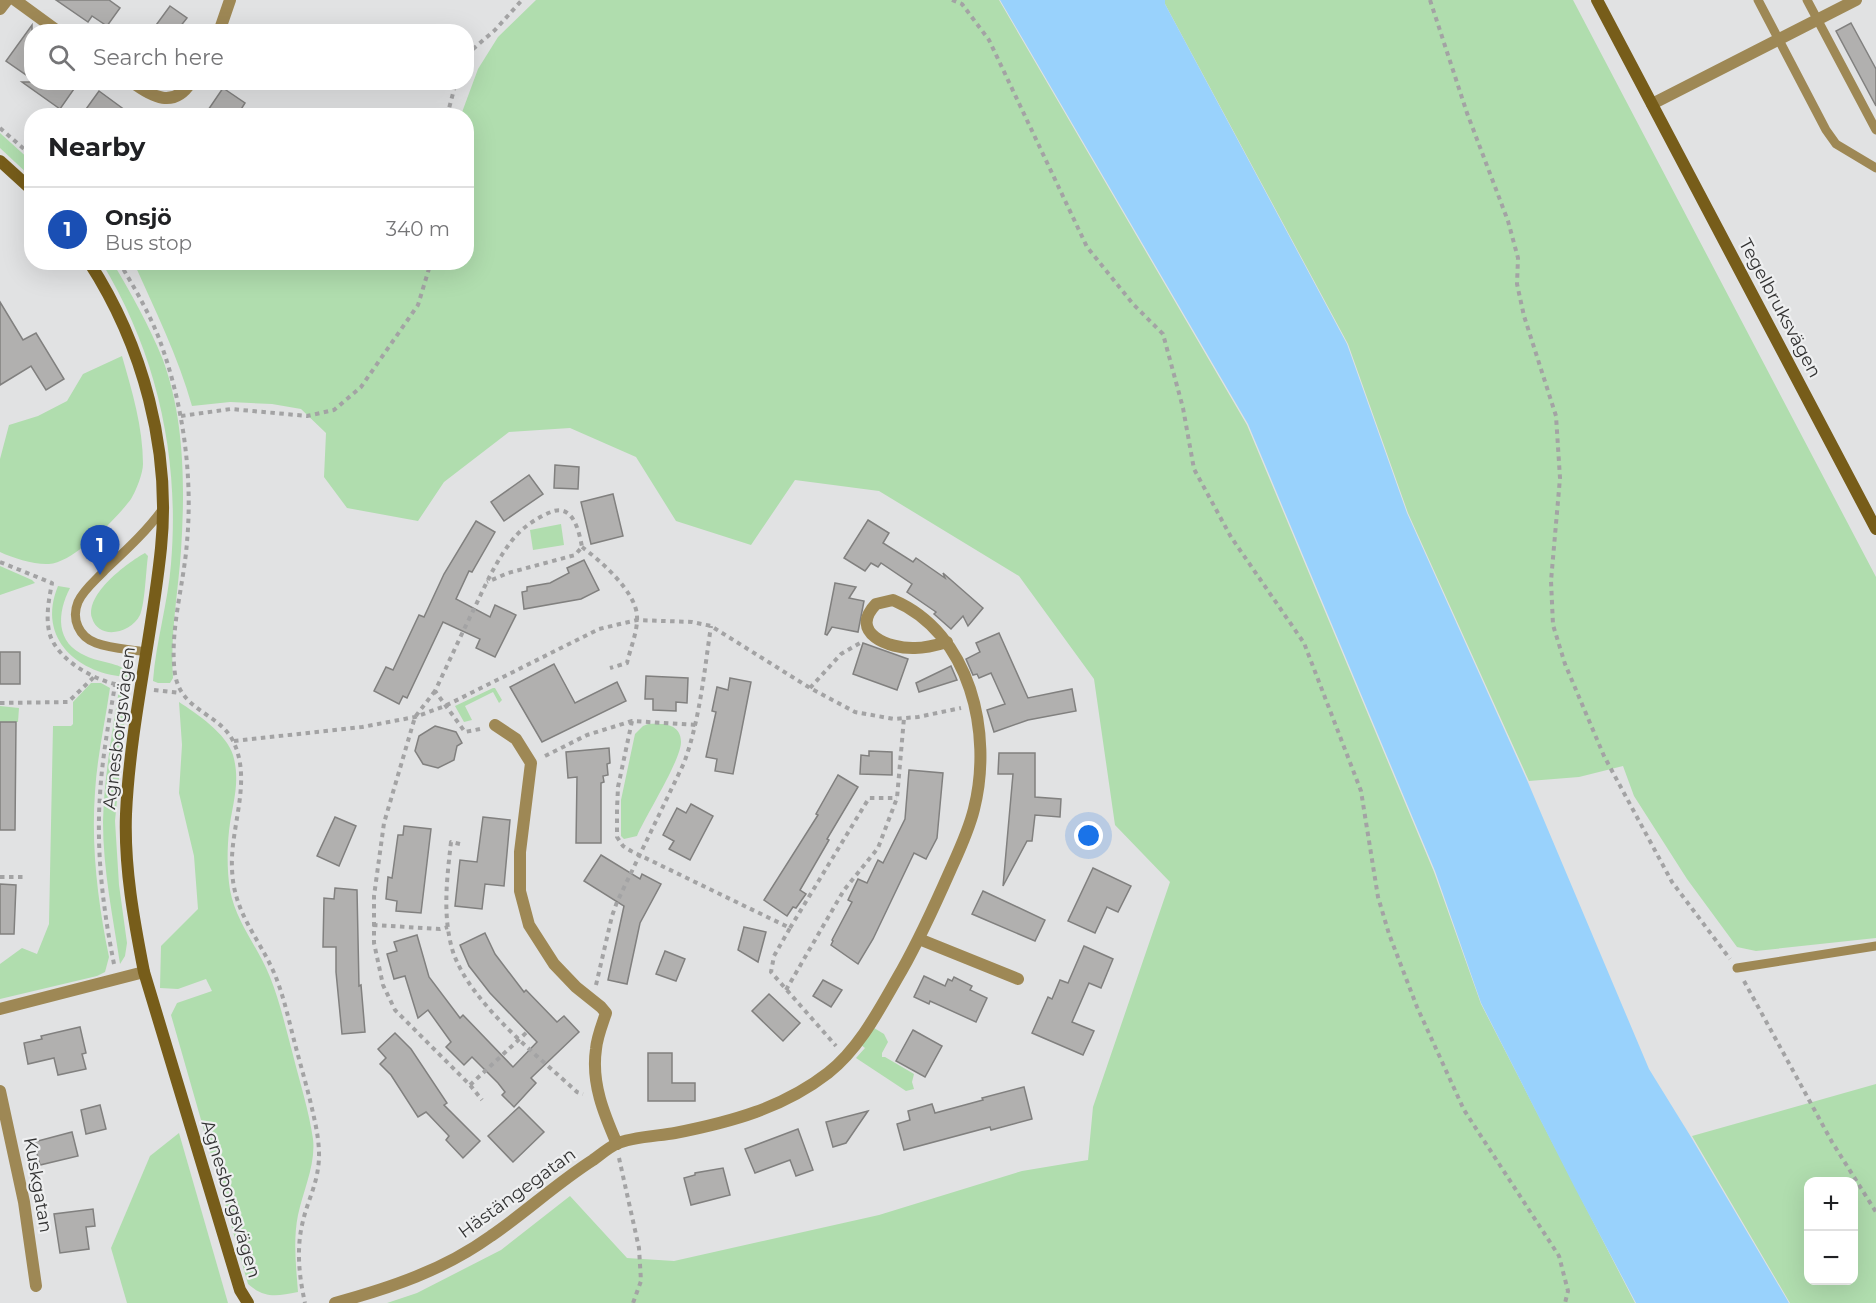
<!DOCTYPE html>
<meta charset="utf-8">
<style>
:root{--surface:#fff;--page:#f6f6f6;--text:#202124;--muted:#757577;--line:#e0e0e0;--accent:#d93025}
body{margin:0;font-family:Montserrat,sans-serif;background:var(--page);color:var(--text)}
.controls{position:absolute;right:18px;bottom:18px;display:grid;overflow:hidden;border-radius:12px;box-shadow:0 6px 24px #0002}
.controls button{width:54px;height:54px;display:grid;place-items:center;padding:0;border:0;border-bottom:2px solid var(--line);background:var(--surface);color:var(--text);font:30px sans-serif}
.you{position:absolute;left:1089px;top:836px;width:21px;height:21px;margin:-15px;border:4px solid #fff;border-radius:50%;background:#1a73e8;box-shadow:0 0 0 9px #1a73e833}
.badge{display:grid;place-items:center;width:39px;height:39px;border-radius:50%;background:var(--accent);color:#fff;font-size:20px;font-weight:700}
.pin{position:absolute;translate:-50% -50px;filter:drop-shadow(0 2px 3px #0008)}
.pin::after{content:'';position:absolute;top:32px;width:21px;height:18px;background:inherit;clip-path:polygon(0 0,100% 0,50% 100%)}
.list{margin:0;padding:0;list-style:none}
h2{display:flex;justify-content:space-between;align-items:center;height:78px;margin:0;padding:0 24px;font-size:26px}
h2 small{font-size:20px;font-weight:400;color:var(--muted)}
.list li{display:grid;grid-template-columns:39px 1fr auto;gap:18px;align-items:center;box-sizing:border-box;height:84px;padding:0 24px;border-top:2px solid var(--line)}
.list b{display:block;font-size:22px;white-space:nowrap}
.list p{margin:0;font-size:20px;white-space:nowrap;color:var(--muted)}
.list em{font-size:20px;font-style:normal;color:var(--muted)}
.icon{flex:none;width:33px;height:33px;fill:none;stroke:currentColor;stroke-width:2;stroke-linecap:round;stroke-linejoin:round}
.map{position:relative;flex:none;width:1876px;height:1303px;overflow:hidden}
.search{position:absolute;background:var(--surface);box-shadow:0 6px 24px #0002;left:24px;top:24px;width:450px;height:66px;display:flex;align-items:center;gap:15px;box-sizing:border-box;padding:0 21px;border-radius:24px;color:var(--muted);font-size:22px}
.panel{position:absolute;background:var(--surface);box-shadow:0 6px 24px #0002;left:24px;top:108px;width:450px;height:162px;border-radius:24px}
.map>svg:first-child{display:block}
</style>
<div class="map">
<svg width="1876" height="1303" viewBox="0 0 1876 1303">
<rect width="100%" height="100%" fill="#e1e2e3"/>
<g fill="#b0ddae" fill-rule="evenodd">
<path d="M 536,0 L 999,0 L 1247,425 L 1434,872 L 1481,1004 L 1635,1303 L 387,1303 L 417,1293 L 501,1250 L 570,1196 L 627,1258 L 674,1261 L 879,1215 L 1022,1171 L 1088,1160 L 1093,1107 L 1170,882 L 1115,825 L 1094,679 L 1019,576 L 879,491 L 795,480 L 751,545 L 676,521 L 636,457 L 570,428 L 509,432 L 444,482 L 418,521 L 347,508 L 324,477 L 326,433 L 301,409 L 272,404 L 230,402 L 192,406 C 178,356 155,310 134,263 L 466,262 L 466,116 L 461,115 L 478,69 L 498,37 Z"/>
<path d="M 1165,0 L 1573,0 L 1876,577 L 1876,938 L 1756,951 L 1737,947 L 1687,879 L 1634,796 L 1623,766 L 1579,777 L 1529,781 L 1408,513 L 1348,344 L 1165,4 Z"/>
<path d="M 0,133 L 31,161 L 31,177 L 0,148 Z"/>
<path d="M 102,263 L 113,263 C 131,293 150,327 163,360 C 185,420 185,488 181,551 C 178,593 170,635 173,678 L 170,683 L 158,683 L 153,681 C 156,641 168,603 171,564 C 180,457 157,354 102,263 Z"/>
<path d="M 122,356 C 132,391 143,427 143,464 C 143,473 136,491 131,499 C 117,518 73,563 49,564 C 35,565 13,558 0,552 L 0,459 L 9,425 L 38,416 L 67,401 L 83,374 Z"/>
<path d="M 561,524 L 564,545 L 533,550 L 530,530 Z"/>
<path d="M 145,553 L 148,556 C 146,569 145,604 140,615 C 131,633 99,641 92,618 C 85,594 127,563 145,553 Z"/>
<path d="M 0,566 L 32,580 L 35,583 L 0,595 Z"/>
<path d="M 58,586 L 70,588 C 57,613 55,643 86,656 C 100,663 119,662 130,673 L 129,677 C 79,675 36,639 58,586 Z"/>
<path d="M 91,683 L 101,683 L 110,688 C 105,723 97,757 95,792 C 91,848 98,903 109,957 L 105,972 L 97,976 L 0,999 L 0,964 L 22,948 L 37,954 L 49,924 L 53,726 L 71,726 L 73,724 L 73,702 Z"/>
<path d="M 493,688 L 495,688 L 502,700 L 499,703 L 493,692 L 465,706 L 472,720 L 464,722 L 455,706 Z"/>
<path d="M 119,690 L 126,691 L 127,694 L 115,821 L 119,885 L 127,943 L 125,956 L 120,964 C 113,917 103,870 103,822 C 104,778 112,733 119,690 Z"/>
<path d="M 179,702 C 196,713 227,734 233,755 C 241,783 232,804 229,831 C 227,850 227,871 230,890 C 236,922 258,947 270,977 C 280,1002 286,1029 293,1055 C 300,1083 309,1111 313,1139 C 316,1164 303,1191 298,1215 C 293,1240 296,1266 298,1292 C 277,1296 265,1299 248,1284 L 171,1015 L 177,1003 L 212,991 L 206,979 L 178,989 L 160,988 L 161,946 L 198,909 L 194,856 L 179,793 L 182,745 Z"/>
<path d="M 0,706 L 19,708 L 18,722 L 0,722 Z"/>
<path d="M 648,724 C 662,723 681,723 681,742 C 681,760 646,815 637,836 L 624,839 L 621,836 L 621,800 L 635,734 L 643,726 Z"/>
<path d="M 874,1028 L 884,1034 L 888,1042 L 882,1053 L 882,1057 L 885,1057 L 914,1074 L 912,1082 L 914,1089 L 906,1091 L 856,1058 L 865,1048 L 861,1045 Z"/>
<path d="M 1876,1084 L 1876,1303 L 1790,1303 L 1692,1136 ZM 1808,1182 L 1854,1182 L 1854,1280 L 1808,1280 Z"/>
<path d="M 179,1133 L 228,1303 L 127,1303 L 111,1248 L 150,1156 Z"/>
</g>
<path fill="#99d2fc" d="M 1000,0 L 1165,0 L 1165,4 L 1347,344 L 1407,513 L 1527,780 L 1649,1069 L 1691,1137 L 1789,1303 L 1636,1303 L 1575,1188 L 1481,1003 L 1435,871 L 1248,424 Z"/>
<g fill="#b1b0af" stroke="#81807f" stroke-width="1.5">
<path d="M 56,0 L 109,0 L 120,8 L 107,26 L 92,16 L 88,22 Z"/>
<path d="M 170,6 L 187,18 L 176,32 L 151,32 Z"/>
<path d="M 1851,23 L 1876,69 L 1876,106 L 1836,31 Z"/>
<path d="M 32,25 L 32,79 L 6,61 Z"/>
<path d="M 22,82 L 65,82 L 74,89 L 60,109 Z"/>
<path d="M 223,88 L 245,103 L 237,116 L 204,116 Z"/>
<path d="M 99,91 L 133,116 L 81,116 Z"/>
<path d="M 0,302 L 23,340 L 36,333 L 64,379 L 46,390 L 31,366 L 0,385 Z"/>
<path d="M 555,465 L 579,467 L 578,489 L 554,488 Z"/>
<path d="M 529,475 L 543,494 L 504,521 L 491,502 Z"/>
<path d="M 613,494 L 623,536 L 591,544 L 581,502 Z"/>
<path d="M 868,520 L 889,533 L 883,543 L 913,562 L 916,558 L 945,578 L 943,573 L 983,608 L 968,626 L 963,616 L 951,629 L 934,614 L 936,612 L 907,592 L 912,584 L 881,563 L 878,567 L 871,563 L 865,571 L 844,558 Z"/>
<path d="M 476,521 L 495,532 L 472,572 L 469,571 L 456,599 L 490,617 L 495,605 L 516,615 L 495,657 L 476,648 L 480,639 L 443,622 L 407,698 L 403,696 L 399,704 L 374,691 L 386,667 L 393,670 L 419,615 L 424,617 L 444,574 Z"/>
<path d="M 584,560 L 599,590 L 581,599 L 524,609 L 522,592 L 527,591 L 527,587 L 550,583 L 569,573 L 567,568 Z"/>
<path d="M 835,583 L 856,587 L 849,598 L 864,601 L 858,632 L 832,627 L 827,635 L 825,634 Z"/>
<path d="M 999,633 L 1028,698 L 1072,689 L 1076,711 L 1028,720 L 994,732 L 987,710 L 1005,704 L 991,673 L 979,678 L 977,674 L 973,675 L 966,659 L 980,652 L 976,643 Z"/>
<path d="M 863,643 L 908,659 L 897,690 L 853,674 Z"/>
<rect x="0" y="652" width="20" height="32"/>
<path d="M 554,664 L 575,703 L 617,682 L 626,701 L 542,742 L 510,687 Z"/>
<path d="M 951,666 L 957,680 L 919,692 L 916,683 Z"/>
<path d="M 646,676 L 688,678 L 687,703 L 676,702 L 676,711 L 653,710 L 653,699 L 645,699 Z"/>
<path d="M 730,678 L 751,682 L 733,774 L 715,771 L 717,759 L 706,757 L 716,712 L 712,711 L 717,687 L 728,690 Z"/>
<path d="M 0,722 L 16,722 L 15,830 L 0,830 Z"/>
<path d="M 435,726 L 456,732 L 462,743 L 457,746 L 454,760 L 438,768 L 423,764 L 415,751 L 419,736 Z"/>
<path d="M 609,748 L 610,763 L 607,764 L 608,775 L 603,776 L 604,782 L 601,783 L 601,843 L 576,843 L 577,777 L 568,778 L 566,752 Z"/>
<path d="M 869,751 L 892,752 L 892,775 L 860,774 L 861,755 L 869,756 Z"/>
<path d="M 999,753 L 1035,753 L 1035,797 L 1061,799 L 1060,817 L 1035,815 L 1032,841 L 1027,841 L 1003,886 L 1013,774 L 998,774 Z"/>
<path d="M 909,770 L 943,773 L 937,838 L 926,859 L 914,853 L 873,939 L 858,964 L 831,945 L 833,941 L 832,940 L 852,902 L 848,900 L 858,879 L 867,883 L 878,860 L 883,863 L 905,819 Z"/>
<path d="M 838,775 L 858,787 L 827,839 L 829,840 L 800,890 L 806,894 L 796,908 L 793,907 L 787,916 L 764,900 L 818,815 L 816,814 Z"/>
<path d="M 691,804 L 713,816 L 690,860 L 669,849 L 674,841 L 663,835 L 677,808 L 686,813 Z"/>
<path d="M 335,817 L 356,826 L 339,866 L 317,856 Z"/>
<path d="M 483,817 L 510,820 L 504,886 L 485,884 L 482,909 L 455,906 L 460,860 L 477,862 Z"/>
<path d="M 404,826 L 431,829 L 421,913 L 396,911 L 397,901 L 386,899 L 388,877 L 392,878 L 398,835 L 403,835 Z"/>
<path d="M 601,855 L 640,879 L 642,874 L 661,884 L 640,923 L 627,984 L 608,980 L 624,906 L 584,881 Z"/>
<path d="M 1093,868 L 1131,886 L 1118,912 L 1107,907 L 1095,933 L 1068,921 Z"/>
<path d="M 0,884 L 16,885 L 14,934 L 0,934 Z"/>
<path d="M 335,888 L 357,890 L 359,986 L 361,985 L 365,1032 L 342,1034 L 336,972 L 336,947 L 323,947 L 324,898 L 334,899 Z"/>
<path d="M 983,891 L 1045,920 L 1035,941 L 972,914 Z"/>
<path d="M 744,927 L 766,932 L 758,962 L 738,950 Z"/>
<path d="M 485,933 L 495,954 L 524,992 L 526,990 L 557,1022 L 564,1016 L 579,1032 L 531,1078 L 536,1083 L 514,1107 L 502,1095 L 505,1092 L 498,1083 L 472,1057 L 464,1065 L 446,1047 L 451,1042 L 428,1010 L 418,1018 L 405,976 L 394,979 L 387,954 L 397,951 L 394,942 L 417,935 L 429,977 L 460,1018 L 463,1015 L 513,1067 L 537,1042 L 490,993 L 469,966 L 460,945 Z"/>
<path d="M 1084,946 L 1113,959 L 1101,988 L 1089,983 L 1072,1022 L 1094,1031 L 1083,1055 L 1032,1033 L 1048,997 L 1052,999 L 1060,980 L 1068,983 Z"/>
<path d="M 665,951 L 685,959 L 676,981 L 656,974 Z"/>
<path d="M 924,976 L 945,986 L 948,979 L 952,981 L 954,977 L 972,986 L 970,990 L 987,998 L 976,1022 L 930,1001 L 929,1004 L 914,997 Z"/>
<path d="M 823,980 L 842,990 L 831,1007 L 813,996 Z"/>
<path d="M 769,994 L 800,1023 L 783,1041 L 752,1011 Z"/>
<path d="M 80,1027 L 86,1053 L 82,1054 L 86,1069 L 58,1075 L 54,1058 L 28,1064 L 24,1043 L 42,1039 L 41,1036 Z"/>
<path d="M 913,1030 L 942,1046 L 925,1077 L 896,1061 Z"/>
<path d="M 395,1033 L 411,1049 L 447,1103 L 444,1105 L 480,1141 L 463,1158 L 446,1140 L 449,1136 L 429,1115 L 426,1112 L 418,1117 L 391,1075 L 380,1064 L 386,1058 L 378,1049 Z"/>
<path d="M 648,1053 L 672,1053 L 672,1083 L 695,1083 L 695,1101 L 648,1101 Z"/>
<path d="M 1024,1087 L 1032,1119 L 991,1130 L 990,1127 L 904,1150 L 897,1124 L 910,1120 L 908,1111 L 932,1104 L 935,1113 L 983,1100 L 982,1098 Z"/>
<path d="M 100,1105 L 106,1129 L 86,1134 L 81,1110 Z"/>
<path d="M 519,1107 L 544,1132 L 513,1162 L 488,1136 Z"/>
<path d="M 868,1111 L 846,1143 L 833,1147 L 826,1122 Z"/>
<path d="M 798,1129 L 813,1170 L 796,1176 L 790,1160 L 755,1173 L 745,1149 Z"/>
<path d="M 72,1132 L 78,1156 L 40,1165 L 34,1142 Z"/>
<path d="M 723,1168 L 730,1195 L 691,1205 L 684,1178 L 695,1175 L 695,1173 Z"/>
<path d="M 93,1209 L 95,1226 L 86,1227 L 89,1249 L 60,1253 L 54,1214 Z"/>
</g>
<g fill="none" stroke-linecap="round" stroke-linejoin="round">
<g stroke="#a3a3a4" stroke-width="4" stroke-dasharray="4.5 4.5" stroke-linecap="butt">
<path d="M 952,0 L 962,4 L 989,40 L 1087,247 L 1133,304 L 1163,334 L 1183,408 L 1194,469 L 1231,537 L 1304,643 L 1361,791 L 1378,897 L 1389,934 L 1417,1007 L 1464,1110 L 1559,1256 L 1568,1291 L 1565,1303"/>
<path d="M 1430,0 L 1467,113 L 1508,221 L 1518,258 L 1517,284 L 1524,316 L 1556,416 L 1560,478 L 1551,581 L 1553,625 L 1565,664 L 1604,756 L 1672,882 L 1730,959"/>
<path d="M 466,55 L 495,30 L 522,0"/>
<path d="M 447,116 L 456,82"/>
<path d="M 0,128 L 32,156"/>
<path d="M 119,262 C 134,287 150,314 160,341 C 183,404 193,475 187,542 C 184,584 169,632 175,674 C 181,712 221,713 234,743 C 252,782 230,828 232,868 C 233,913 259,937 275,975 C 284,997 289,1021 295,1044 C 301,1067 308,1090 313,1113 C 317,1130 321,1151 318,1168 C 316,1186 307,1203 303,1221 C 296,1248 299,1276 305,1303"/>
<path d="M 181,416 L 231,409 L 307,416 L 334,410 L 361,387 L 418,305 L 431,262"/>
<path d="M 582,547 C 601,561 636,592 637,616 C 638,631 630,649 627,663 L 610,668"/>
<path d="M 0,562 L 52,583 C 49,599 45,618 50,635 C 59,662 99,683 125,686"/>
<path d="M 810,688 L 841,654 L 860,643"/>
<path d="M 154,690 L 180,693"/>
<path d="M 435,691 L 415,717 L 384,823 L 374,896 L 374,943 L 383,985 L 395,1010 L 470,1085 L 482,1100"/>
<path d="M 0,703 L 68,702 L 94,677"/>
<path d="M 632,721 L 618,787 L 617,809 L 617,837 L 623,846 L 631,851 L 790,928 L 774,956 L 771,972 L 836,1046"/>
<path d="M 480,729 L 465,732 L 435,691 C 448,664 460,637 473,611 C 485,586 496,560 514,538 C 523,527 538,517 551,512 C 573,503 579,531 582,547 L 575,555 L 508,573 L 487,582"/>
<path d="M 234,741 L 362,727 L 415,717 L 445,706 L 599,629 L 637,620 L 692,622 L 711,626 L 810,688 L 855,712 L 894,719 L 918,717 L 961,708"/>
<path d="M 545,756 L 587,735 L 632,721 L 697,725"/>
<path d="M 460,844 L 451,842 C 447,878 442,916 453,952 C 471,1004 537,1055 577,1092 L 583,1094"/>
<path d="M 0,877 L 25,877"/>
<path d="M 373,925 L 440,929 L 448,927"/>
<path d="M 790,928 L 869,798 L 897,798"/>
<path d="M 114,964 C 103,909 96,851 100,795 C 102,758 109,721 115,685"/>
<path d="M 1744,981 L 1832,1142 L 1876,1212"/>
<path d="M 596,985 L 612,916 L 617,902 L 684,763 C 700,719 704,673 711,626"/>
<path d="M 786,990 L 844,890 L 878,848 L 897,798 L 904,718"/>
<path d="M 470,1085 L 527,1032"/>
<path d="M 619,1158 L 639,1248 L 641,1281 L 633,1303"/>
</g>
<g stroke="#9e8855" stroke-width="9">
<path d="M 1758,0 L 1826,130 L 1836,144 L 1876,168"/>
<path d="M 1807,0 L 1876,130"/>
<path d="M 146,652 C 130,649 112,649 96,643 C 79,637 71,619 78,602 C 83,590 96,580 105,570 C 125,551 146,532 162,510"/>
<path d="M 1737,968 L 1876,946"/>
</g>
<g stroke="#9e8855" stroke-width="12">
<path d="M 15,0 L 59,32"/>
<path d="M 0,9 L 7,0"/>
<path d="M 219,32 L 230,0"/>
<path d="M 132,82 C 152,97 174,109 191,82"/>
<path d="M 1652,104 L 1856,0"/>
<path d="M 495,725 L 516,739 L 531,763 L 520,852 L 520,891 L 529,925 L 554,964 L 576,987 L 601,1007 L 606,1013 C 602,1025 597,1037 596,1049 C 591,1083 604,1114 617,1144"/>
<path d="M 919,939 L 1018,979"/>
<path d="M 0,1009 L 144,972"/>
<path d="M 0,1091 L 24,1202 L 36,1286"/>
<path d="M 335,1303 C 390,1288 444,1270 491,1236 C 526,1212 557,1183 593,1160 C 600,1155 608,1148 616,1144 C 631,1137 658,1136 675,1133 C 731,1122 783,1108 828,1073 C 861,1047 881,1006 902,970 C 920,938 935,905 950,871 C 959,851 969,830 974,809 C 993,734 971,633 893,600 L 876,604 C 848,633 889,649 915,648 C 926,648 937,645 947,642"/>
</g>
<g stroke="#775d1a" stroke-width="12">
<path d="M 1597,0 L 1876,529"/>
<path d="M 0,161 L 32,190"/>
<path d="M 89,262 C 143,345 171,450 161,548 C 152,637 130,725 126,814 C 124,867 134,921 144,972 L 240,1290 L 248,1303"/>
</g>
</g>
<g text-anchor="middle" dominant-baseline="central" stroke-width="4.5" stroke-linejoin="round" paint-order="stroke">
<g font-size="18" fill="#333" stroke="#eeeff0">
<text transform="translate(1780 308) rotate(62)">Tegelbruksvägen</text>
<text transform="translate(119 728) rotate(-83)">Agnesborgsvägen</text>
<text transform="translate(38 1185) rotate(80)">Kuskgatan</text>
<text transform="translate(517 1193) rotate(-36)">Hästängegatan</text>
<text transform="translate(231 1199) rotate(73)">Agnesborgsvägen</text>
</g>
</g>
</svg>
<div class="controls">
<button>+</button>
<button>−</button>
</div>
<div class="you"></div>
<div class="pin badge" style="left:100px;top:575px;background:#1a4fb4">1</div>
<div class="search"><svg class="icon" aria-label="search" viewBox="0 0 24 24"><circle cx="10" cy="10" r="6"/><path d="M15 15l6 6"/></svg>Search here</div>
<section class="panel">
<h2>Nearby<small></small></h2>
<ul class="list">
<li><span class="badge" style="background:#1a4fb4">1</span><div><b>Onsjö</b><p>Bus stop</p></div><em>340 m</em></li>
</ul>
</section>
</div>
